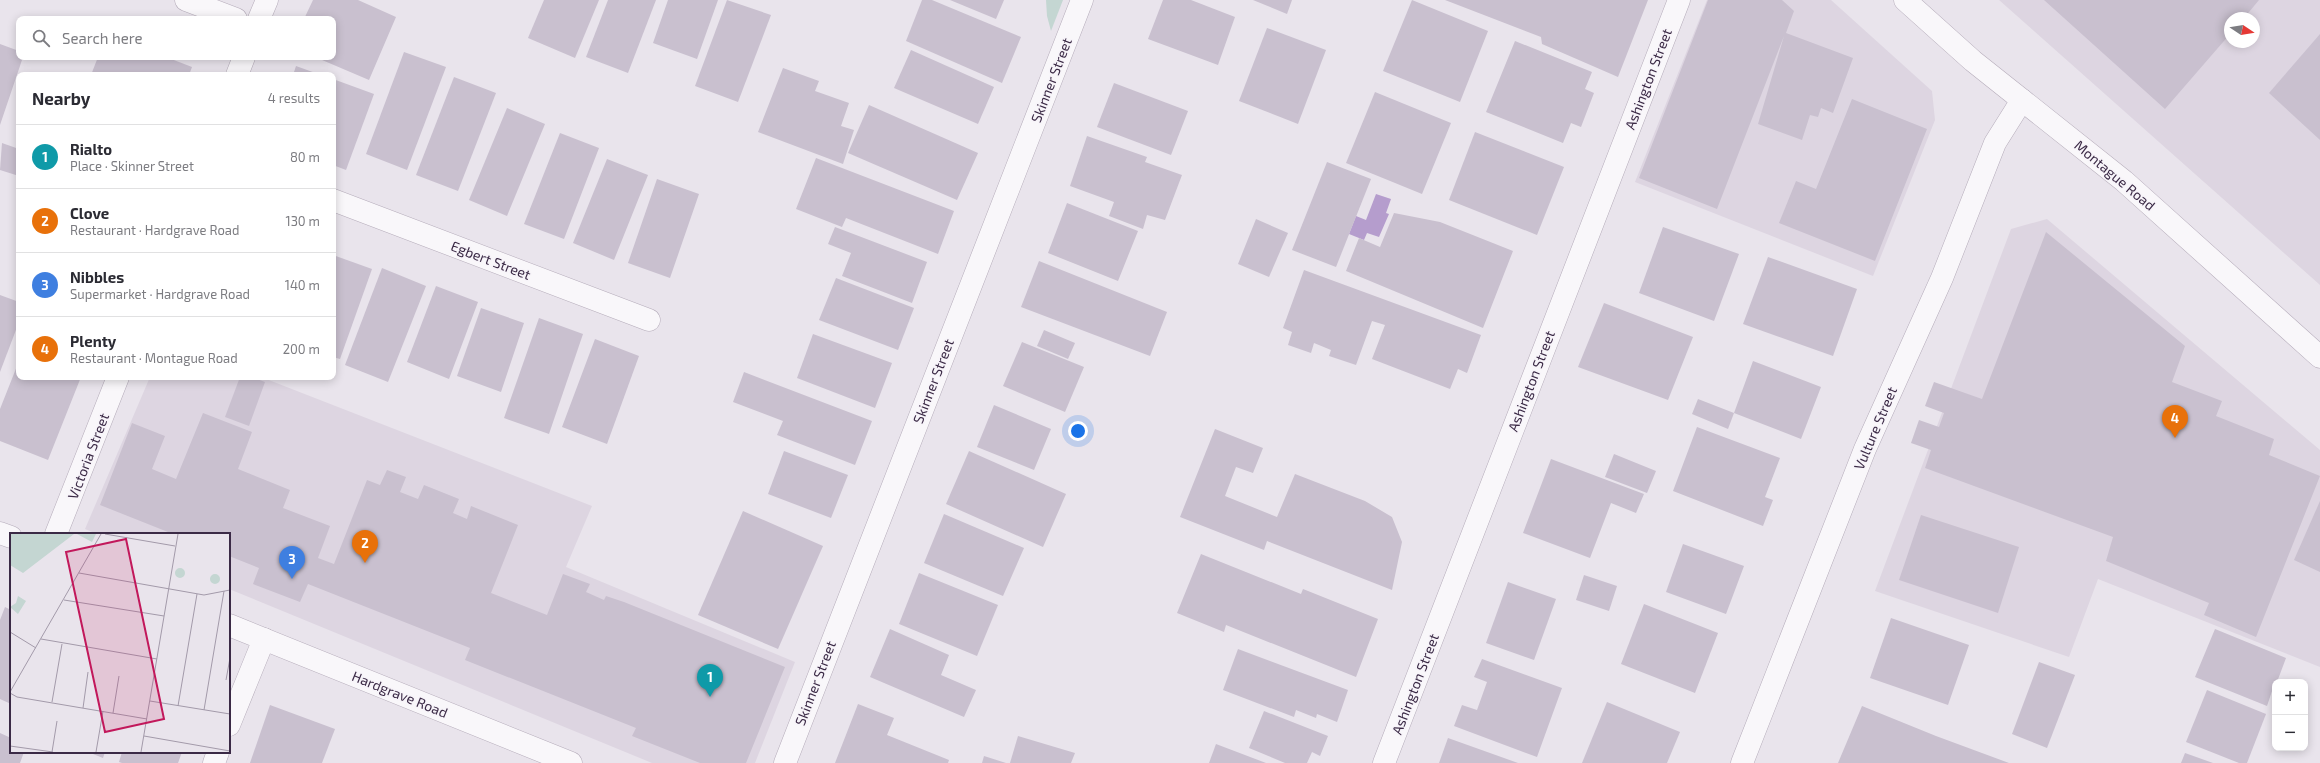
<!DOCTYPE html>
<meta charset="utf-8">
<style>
:root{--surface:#fff;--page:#f7f7f7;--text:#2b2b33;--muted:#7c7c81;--line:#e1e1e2;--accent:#db2777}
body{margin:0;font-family:"Exo 2",sans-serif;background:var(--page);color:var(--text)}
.controls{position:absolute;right:12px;bottom:12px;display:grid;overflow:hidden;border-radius:8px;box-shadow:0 2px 10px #0003}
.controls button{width:36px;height:36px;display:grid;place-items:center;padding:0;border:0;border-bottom:1px solid var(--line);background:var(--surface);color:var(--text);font:20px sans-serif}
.compass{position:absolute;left:2224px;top:12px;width:36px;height:36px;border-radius:50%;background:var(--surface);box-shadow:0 2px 10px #0003;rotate:102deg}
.you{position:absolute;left:1078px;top:431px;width:14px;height:14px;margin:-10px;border:3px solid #fff;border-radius:50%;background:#1a73e8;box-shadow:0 0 0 6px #1a73e833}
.badge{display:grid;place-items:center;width:26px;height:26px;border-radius:50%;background:var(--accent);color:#fff;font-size:13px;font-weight:700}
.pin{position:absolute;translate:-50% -33px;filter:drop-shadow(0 1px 2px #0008)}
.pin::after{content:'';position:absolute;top:21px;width:14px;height:12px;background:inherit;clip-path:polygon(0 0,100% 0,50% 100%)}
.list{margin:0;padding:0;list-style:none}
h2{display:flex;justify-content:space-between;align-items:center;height:52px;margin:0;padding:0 16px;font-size:17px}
h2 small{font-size:13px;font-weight:400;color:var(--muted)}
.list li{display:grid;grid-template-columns:26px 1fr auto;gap:12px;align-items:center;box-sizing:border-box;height:64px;padding:0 16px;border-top:1px solid var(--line)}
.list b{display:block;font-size:15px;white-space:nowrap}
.list p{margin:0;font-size:13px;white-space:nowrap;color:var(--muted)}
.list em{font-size:13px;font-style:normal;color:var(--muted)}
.icon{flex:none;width:22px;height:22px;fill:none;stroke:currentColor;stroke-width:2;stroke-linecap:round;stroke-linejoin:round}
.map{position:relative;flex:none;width:2320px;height:763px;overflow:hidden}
.search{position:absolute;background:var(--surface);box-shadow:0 2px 10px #0003;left:16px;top:16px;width:320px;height:44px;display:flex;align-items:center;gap:10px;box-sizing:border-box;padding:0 14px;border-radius:8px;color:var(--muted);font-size:15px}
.panel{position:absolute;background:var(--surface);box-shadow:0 2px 10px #0003;left:16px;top:72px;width:320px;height:308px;border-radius:8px}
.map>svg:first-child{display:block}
</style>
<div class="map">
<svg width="2320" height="763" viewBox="0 0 2320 763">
<rect width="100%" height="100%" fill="#e9e4ec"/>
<g fill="#ddd5e1" fill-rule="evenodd">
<path d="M 1707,0 L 1831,0 L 1932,91 L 1935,120 L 1873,276 L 1635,182 Z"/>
<path d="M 1999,0 L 2320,0 L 2320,285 ZM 2230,18 L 2254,18 L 2254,42 L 2230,42 Z"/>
<path d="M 2047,219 L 2320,450 L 2320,667 L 2098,579 L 2069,657 L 1875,591 L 2011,229 Z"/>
<path d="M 150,377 L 261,377 L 592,506 L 566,567 L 795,662 L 755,763 L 652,763 L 229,589 L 229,534 L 97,534 L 85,529 Z"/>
</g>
<path fill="#c4d6d2" d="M 1046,0 L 1063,0 L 1051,31 L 1047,16 Z"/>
<path fill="#b59dcd" d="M 1376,194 L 1391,199 L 1386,213 L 1389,214 L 1379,237 L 1367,233 L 1364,240 L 1349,234 L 1356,216 L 1366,220 Z"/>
<g fill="#c9c0cf">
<path d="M 313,0 L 358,0 L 396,17 L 369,80 L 315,57 L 333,57 L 333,19 L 304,19 Z"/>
<path d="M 544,0 L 599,0 L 575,58 L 528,38 Z"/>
<path d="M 608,0 L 656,0 L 628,73 L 586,57 Z"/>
<path d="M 668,0 L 718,0 L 697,59 L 653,43 Z"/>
<path d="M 727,0 L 771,15 L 738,102 L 695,86 Z"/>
<path d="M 922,0 L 932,0 L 1021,37 L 1002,83 L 906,41 Z"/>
<path d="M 950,0 L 1004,0 L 996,19 Z"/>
<path d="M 1163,0 L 1191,0 L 1235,17 L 1218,65 L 1148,39 Z"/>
<path d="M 1253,0 L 1292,0 L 1287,14 Z"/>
<path d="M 1412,0 L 1488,31 L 1460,102 L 1383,71 Z"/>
<path d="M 1445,0 L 1648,0 L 1618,77 L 1542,44 L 1541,37 Z"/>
<path d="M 1708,0 L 1782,0 L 1794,11 L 1786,33 L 1853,58 L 1833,113 L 1821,108 L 1818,117 L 1810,115 L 1802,140 L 1758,124 L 1784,36 L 1717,209 L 1639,178 Z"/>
<path d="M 2044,0 L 2259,0 L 2244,18 L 2230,18 L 2230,34 L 2165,109 Z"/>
<path d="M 1267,28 L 1326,50 L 1298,124 L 1239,101 Z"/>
<path d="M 2320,34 L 2320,140 L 2269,93 Z"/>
<path d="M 1515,41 L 1592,72 L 1585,89 L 1594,93 L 1581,127 L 1571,123 L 1563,143 L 1486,112 Z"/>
<path d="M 0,44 L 19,51 L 19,57 L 23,57 L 0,125 Z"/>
<path d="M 911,50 L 994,87 L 978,124 L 894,88 Z"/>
<path d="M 404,52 L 446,67 L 407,170 L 366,154 Z"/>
<path d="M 98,57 L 166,57 L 192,67 L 189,75 L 91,75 Z"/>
<path d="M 296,66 L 321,75 L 293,75 Z"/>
<path d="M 783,68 L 819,81 L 815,91 L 849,103 L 841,126 L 854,130 L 843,164 L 758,132 Z"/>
<path d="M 454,77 L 496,93 L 458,191 L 416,175 Z"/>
<path d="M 333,79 L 374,94 L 346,170 L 333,165 Z"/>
<path d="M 1114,83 L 1188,111 L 1171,155 L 1097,127 Z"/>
<path d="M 1375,92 L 1451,123 L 1422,194 L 1346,163 Z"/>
<path d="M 1852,99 L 1927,129 L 1875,261 L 1779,223 L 1796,181 L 1816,189 Z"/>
<path d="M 869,105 L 978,153 L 957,200 L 848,153 Z"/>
<path d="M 507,108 L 545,124 L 507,216 L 469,200 Z"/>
<path d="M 1475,132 L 1564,167 L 1537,235 L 1449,200 Z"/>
<path d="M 560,133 L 599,148 L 564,239 L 524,224 Z"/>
<path d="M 1087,136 L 1147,157 L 1145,162 L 1182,175 L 1165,220 L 1147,215 L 1143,229 L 1109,216 L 1114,202 L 1070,186 Z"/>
<path d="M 2,143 L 19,149 L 19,176 L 0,170 Z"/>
<path d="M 816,158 L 954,211 L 938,254 L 846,218 L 842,227 L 796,209 Z"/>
<path d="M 607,159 L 648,175 L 614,260 L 573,243 Z"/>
<path d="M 1327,162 L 1371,179 L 1336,267 L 1292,250 Z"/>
<path d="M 657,179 L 699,194 L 670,278 L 628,263 Z"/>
<path d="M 1067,203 L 1138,231 L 1118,281 L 1048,253 Z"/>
<path d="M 1394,213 L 1440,222 L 1513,251 L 1483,328 L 1346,271 L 1359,238 L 1380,247 Z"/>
<path d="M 1256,219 L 1288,233 L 1269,277 L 1238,264 Z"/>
<path d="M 835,227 L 927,262 L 912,303 L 842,276 L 851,253 L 828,244 Z"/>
<path d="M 1663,227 L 1739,254 L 1714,321 L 1639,293 Z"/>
<path d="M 2046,232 L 2185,346 L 2172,382 L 2222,401 L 2216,416 L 2274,439 L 2269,455 L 2320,476 L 2256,637 L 2204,615 L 2209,603 L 2106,561 L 2113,537 L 1925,468 L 1931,450 L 1911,443 L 1919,420 L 1939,427 L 1944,413 L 1925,406 L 1934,382 L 1982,399 Z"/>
<path d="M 333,255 L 372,269 L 340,359 L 333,357 Z"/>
<path d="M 1768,257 L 1857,289 L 1833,356 L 1743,324 Z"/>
<path d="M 1039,261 L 1167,312 L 1150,356 L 1021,307 Z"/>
<path d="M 382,268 L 426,286 L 388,382 L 345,365 Z"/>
<path d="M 1304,270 L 1481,335 L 1467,373 L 1458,369 L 1450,389 L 1372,359 L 1385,325 L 1372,321 L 1356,365 L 1329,356 L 1331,350 L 1314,343 L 1311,353 L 1288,345 L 1292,332 L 1283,328 Z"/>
<path d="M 836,278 L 914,308 L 898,350 L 819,320 Z"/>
<path d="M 436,286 L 478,302 L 449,379 L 407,362 Z"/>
<path d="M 0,295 L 19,302 L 19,322 L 0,372 Z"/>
<path d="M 1604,303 L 1693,337 L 1668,400 L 1578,367 Z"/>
<path d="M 481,308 L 524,323 L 501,392 L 457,376 Z"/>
<path d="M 539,318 L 583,334 L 549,434 L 504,418 Z"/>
<path d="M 1044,330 L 1075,343 L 1068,359 L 1037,346 Z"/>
<path d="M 813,334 L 892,363 L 875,408 L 797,378 Z"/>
<path d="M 595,339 L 639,356 L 607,444 L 562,427 Z"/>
<path d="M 1022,342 L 1084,367 L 1065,412 L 1003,386 Z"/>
<path d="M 19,361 L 19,377 L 81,377 L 48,460 L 0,441 L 0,409 Z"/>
<path d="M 1753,361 L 1821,387 L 1801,439 L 1734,413 L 1728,429 L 1692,414 L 1698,399 L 1734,413 Z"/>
<path d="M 744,372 L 872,421 L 855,465 L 777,435 L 783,421 L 733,402 Z"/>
<path d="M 240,377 L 251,377 L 265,382 L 249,426 L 225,417 Z"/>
<path d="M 994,405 L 1051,429 L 1034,470 L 977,447 Z"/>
<path d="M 203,413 L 252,432 L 238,469 L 290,490 L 283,508 L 330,526 L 318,558 L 334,564 L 367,480 L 380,485 L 387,470 L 406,477 L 400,492 L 418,499 L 424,485 L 459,499 L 453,513 L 467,519 L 471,506 L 518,525 L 491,593 L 547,615 L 563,574 L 590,584 L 586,592 L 604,600 L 606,596 L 624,602 L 785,667 L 746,763 L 700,763 L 632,736 L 636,728 L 465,660 L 470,648 L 308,584 L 300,602 L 253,584 L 259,568 L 229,556 L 229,534 L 173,534 L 100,505 L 132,423 L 165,436 L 152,469 L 176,479 Z"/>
<path d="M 1697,427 L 1780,458 L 1765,497 L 1773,500 L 1763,526 L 1673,491 Z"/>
<path d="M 1215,429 L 1263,448 L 1253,473 L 1236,467 L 1225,496 L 1277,517 L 1295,474 L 1365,501 L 1392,517 L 1402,542 L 1392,590 L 1267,541 L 1264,550 L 1180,517 Z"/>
<path d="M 784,451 L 848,475 L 831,518 L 768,494 Z"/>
<path d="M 969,451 L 1066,494 L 1043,547 L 946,504 Z"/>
<path d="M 1614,454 L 1656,471 L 1647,493 L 1605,477 Z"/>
<path d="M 1551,459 L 1644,494 L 1636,513 L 1611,503 L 1590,558 L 1523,533 Z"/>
<path d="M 2320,501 L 2320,572 L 2294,560 Z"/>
<path d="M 743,511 L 823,546 L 778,649 L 698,615 Z"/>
<path d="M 944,514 L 1024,548 L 1003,596 L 924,563 Z"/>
<path d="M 1921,515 L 2019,547 L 1998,613 L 1899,580 Z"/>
<path d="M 1683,544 L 1744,566 L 1726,614 L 1666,592 Z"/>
<path d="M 1201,554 L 1301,594 L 1303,589 L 1378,619 L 1356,677 L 1226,625 L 1224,632 L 1177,613 Z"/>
<path d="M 919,573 L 998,605 L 977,656 L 899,624 Z"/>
<path d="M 1584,575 L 1617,586 L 1609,611 L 1576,600 Z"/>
<path d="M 1508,582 L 1556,599 L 1534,660 L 1486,643 Z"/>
<path d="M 1644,604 L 1718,633 L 1695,693 L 1621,664 Z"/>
<path d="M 5,607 L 11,610 L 11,704 L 0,699 L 0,620 Z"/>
<path d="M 1891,618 L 1969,645 L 1948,705 L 1870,678 Z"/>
<path d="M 890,629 L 949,655 L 941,675 L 976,690 L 964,717 L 870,677 Z"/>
<path d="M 2215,629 L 2286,658 L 2277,682 L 2275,682 L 2267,706 L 2195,677 Z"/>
<path d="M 1238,649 L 1348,690 L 1337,722 L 1317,714 L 1316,718 L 1296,710 L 1294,717 L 1223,690 Z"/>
<path d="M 1482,659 L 1562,688 L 1537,757 L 1454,726 L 1462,705 L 1477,710 L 1487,682 L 1474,677 Z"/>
<path d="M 2039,662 L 2075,675 L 2047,748 L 2012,734 Z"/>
<path d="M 2207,690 L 2266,714 L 2247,763 L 2239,763 L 2186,742 Z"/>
<path d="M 1607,702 L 1680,732 L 1667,763 L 1582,763 Z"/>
<path d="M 858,704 L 894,718 L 887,735 L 949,760 L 948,763 L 835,763 Z"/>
<path d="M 270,705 L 335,729 L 322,763 L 250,763 Z"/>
<path d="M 1862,706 L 1936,736 L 2009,763 L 1838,763 Z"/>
<path d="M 1264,711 L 1328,736 L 1320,756 L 1312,752 L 1307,763 L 1285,763 L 1249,748 Z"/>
<path d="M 0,733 L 11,738 L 11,752 L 24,752 L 20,763 L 0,763 Z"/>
<path d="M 1018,736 L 1075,753 L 1071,763 L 1010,763 Z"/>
<path d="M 1448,738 L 1518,763 L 1439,763 Z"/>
<path d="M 1216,744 L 1266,763 L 1209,763 Z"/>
<path d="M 88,752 L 105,752 L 103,758 Z"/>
<path d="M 122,752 L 182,752 L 178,763 L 122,763 L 119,762 Z"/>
<path d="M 2185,753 L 2213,763 L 2181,763 Z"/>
<path d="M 984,756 L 1006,763 L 982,763 Z"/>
</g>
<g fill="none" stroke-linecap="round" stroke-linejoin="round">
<defs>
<g id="minor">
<path d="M 186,0 L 236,19"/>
<path d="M 1905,0 L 1973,61 L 2124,181 L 2320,357"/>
<path d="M 259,19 L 267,0"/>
<path d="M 237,75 L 244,57"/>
<path d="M 333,200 L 649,320"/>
<path d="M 0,533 L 11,537"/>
<path d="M 56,534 L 118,377"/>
<path d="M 229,625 L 571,763"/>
<path d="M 229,725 L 264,639"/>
<path d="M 214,763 L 218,752"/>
<path d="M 785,763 L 1082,0"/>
<path d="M 1384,763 L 1679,0"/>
<path d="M 1742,763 L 1865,449 L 1942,278 L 1995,143 L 2022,100"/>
</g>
</defs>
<use href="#minor" stroke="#b5acba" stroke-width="23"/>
<use href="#minor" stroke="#f9f7fa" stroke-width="22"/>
</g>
<g text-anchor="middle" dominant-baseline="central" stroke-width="3" stroke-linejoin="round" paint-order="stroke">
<g font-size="14" fill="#3b2a46" stroke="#f7f4f9">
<text transform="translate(1648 79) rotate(-69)">Ashington Street</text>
<text transform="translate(1051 80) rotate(-69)">Skinner Street</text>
<text transform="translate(2115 175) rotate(40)">Montague Road</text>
<text transform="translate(491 260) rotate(21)">Egbert Street</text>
<text transform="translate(933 381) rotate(-69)">Skinner Street</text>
<text transform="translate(1531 381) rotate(-69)">Ashington Street</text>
<text transform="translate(1875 428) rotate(-67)">Vulture Street</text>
<text transform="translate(88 456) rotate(-69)">Victoria Street</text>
<text transform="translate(815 683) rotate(-69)">Skinner Street</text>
<text transform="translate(1415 684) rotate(-69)">Ashington Street</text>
<text transform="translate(400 694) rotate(22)">Hardgrave Road</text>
</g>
</g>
<g transform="translate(10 533)">
<rect width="220" height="220" fill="#e9e4ec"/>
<path d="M 0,1 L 64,1 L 13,40 L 0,32 ZM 67,1 L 86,1 L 82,9 ZM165 40a5 5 0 1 1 10 0a5 5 0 1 1-10 0ZM200 46a5 5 0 1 1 10 0a5 5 0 1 1-10 0ZM 8,63 L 16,68 L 8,81 L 0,74 L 6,70 Z" fill="#c4d6d2"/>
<path fill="none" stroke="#a39aaa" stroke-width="1" d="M 95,1 L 165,13M 69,40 L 194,62 L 220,57M 54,67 L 154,83M 0,99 L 26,115M 31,106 L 147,126M 216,147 L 220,125M 0,159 L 91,1M 0,160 L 7,164 L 137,186M 140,168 L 220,181M 42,169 L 52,111M 168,173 L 187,61M 73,175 L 78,139M 194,177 L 214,58M 103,180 L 109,143M 134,203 L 220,218M 0,213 L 43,219M 42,219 L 47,188M 86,219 L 93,178M 131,219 L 168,1"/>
<path fill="#c2185b" fill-opacity="0.15" stroke="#c2185b" stroke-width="2" d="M 116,6 L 154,186 L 95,199 L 56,19 Z"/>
<rect width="220" height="220" fill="none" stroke="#3b2a46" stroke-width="2"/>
</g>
</svg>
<div class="controls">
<button>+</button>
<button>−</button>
</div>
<svg class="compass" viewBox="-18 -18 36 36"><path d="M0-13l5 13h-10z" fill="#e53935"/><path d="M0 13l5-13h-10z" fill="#7c7c81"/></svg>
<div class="you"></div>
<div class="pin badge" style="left:710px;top:697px;background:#0f9aa8">1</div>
<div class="pin badge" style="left:365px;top:563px;background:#e8710a">2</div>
<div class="pin badge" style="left:292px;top:579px;background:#3f7fe0">3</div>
<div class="pin badge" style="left:2175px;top:438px;background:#e8710a">4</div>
<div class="search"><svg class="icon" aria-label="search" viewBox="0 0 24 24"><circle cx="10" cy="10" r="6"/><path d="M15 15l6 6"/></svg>Search here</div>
<section class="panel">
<h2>Nearby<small>4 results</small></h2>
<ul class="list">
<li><span class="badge" style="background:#0f9aa8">1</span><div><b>Rialto</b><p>Place · Skinner Street</p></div><em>80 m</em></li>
<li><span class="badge" style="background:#e8710a">2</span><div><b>Clove</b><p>Restaurant · Hardgrave Road</p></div><em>130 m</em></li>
<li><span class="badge" style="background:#3f7fe0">3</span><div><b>Nibbles</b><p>Supermarket · Hardgrave Road</p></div><em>140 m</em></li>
<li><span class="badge" style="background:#e8710a">4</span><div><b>Plenty</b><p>Restaurant · Montague Road</p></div><em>200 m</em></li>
</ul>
</section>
</div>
